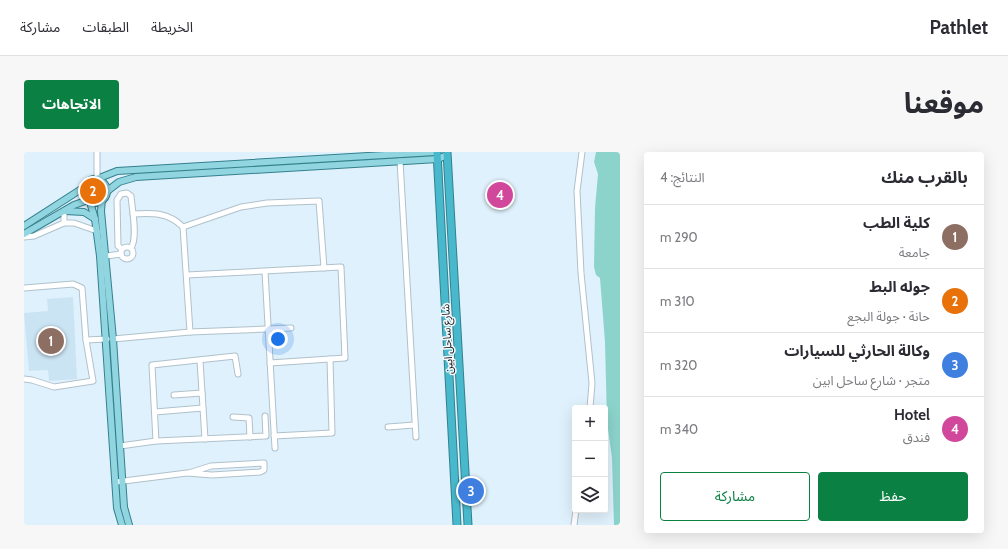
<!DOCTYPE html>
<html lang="ar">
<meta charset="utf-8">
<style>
:root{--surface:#fff;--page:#f7f7f7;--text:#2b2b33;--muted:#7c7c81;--line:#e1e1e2;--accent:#0b8043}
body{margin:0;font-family:Cabin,"Noto Sans Arabic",sans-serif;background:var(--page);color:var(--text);direction:rtl}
.controls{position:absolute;right:12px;bottom:12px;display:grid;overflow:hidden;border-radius:4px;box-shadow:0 4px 16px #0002}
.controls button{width:36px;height:36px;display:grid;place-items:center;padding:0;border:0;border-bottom:1px solid var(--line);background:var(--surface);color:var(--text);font:20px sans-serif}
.you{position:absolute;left:254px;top:187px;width:14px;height:14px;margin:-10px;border:3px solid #fff;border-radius:50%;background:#1a73e8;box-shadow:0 0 0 6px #1a73e833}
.badge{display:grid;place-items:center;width:26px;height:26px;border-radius:50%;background:var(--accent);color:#fff;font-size:13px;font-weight:700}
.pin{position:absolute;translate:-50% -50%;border:2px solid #fff;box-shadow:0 1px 4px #0006}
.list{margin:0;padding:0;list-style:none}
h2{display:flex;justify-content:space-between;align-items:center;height:52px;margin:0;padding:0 16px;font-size:17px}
h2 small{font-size:13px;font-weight:400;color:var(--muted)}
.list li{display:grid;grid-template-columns:26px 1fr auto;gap:12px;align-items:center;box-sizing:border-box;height:64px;padding:0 16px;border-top:1px solid var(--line)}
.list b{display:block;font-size:15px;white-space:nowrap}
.list p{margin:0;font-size:13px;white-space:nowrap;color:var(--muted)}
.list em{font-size:13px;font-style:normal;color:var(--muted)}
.actions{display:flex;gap:8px;padding:12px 16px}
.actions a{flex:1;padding:9px 0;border:1px solid var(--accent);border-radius:4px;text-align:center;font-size:14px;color:var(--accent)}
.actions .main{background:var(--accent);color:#fff}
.icon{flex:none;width:22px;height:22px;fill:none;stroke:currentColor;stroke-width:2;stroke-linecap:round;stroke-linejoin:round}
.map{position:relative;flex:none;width:596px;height:373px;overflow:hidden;direction:ltr;border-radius:4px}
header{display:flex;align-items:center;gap:24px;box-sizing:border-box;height:56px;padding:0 20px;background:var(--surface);border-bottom:1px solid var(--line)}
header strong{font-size:19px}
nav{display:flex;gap:22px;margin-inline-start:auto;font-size:14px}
.intro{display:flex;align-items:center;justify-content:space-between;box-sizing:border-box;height:96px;padding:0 24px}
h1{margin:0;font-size:28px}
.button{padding:10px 18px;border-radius:4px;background:var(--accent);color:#fff;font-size:14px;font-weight:700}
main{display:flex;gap:24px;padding:0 24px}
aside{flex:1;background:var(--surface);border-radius:4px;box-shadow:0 4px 16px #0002}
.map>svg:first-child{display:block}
</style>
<header>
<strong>Pathlet</strong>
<nav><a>الخريطة</a><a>الطبقات</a><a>مشاركة</a></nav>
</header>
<div class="intro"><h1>موقعنا</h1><a class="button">الاتجاهات</a></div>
<main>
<aside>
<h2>بالقرب منك<small>النتائج: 4</small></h2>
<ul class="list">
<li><span class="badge" style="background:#8d6e63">1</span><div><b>كلية الطب</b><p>جامعة</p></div><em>290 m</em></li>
<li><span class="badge" style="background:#e8710a">2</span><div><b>جوله البط</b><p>حانة · جولة البجع</p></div><em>310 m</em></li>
<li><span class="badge" style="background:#3f7fe0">3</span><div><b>وكالة الحارثي للسيارات</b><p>متجر · شارع ساحل ابين</p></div><em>320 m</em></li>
<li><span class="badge" style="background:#d1479c">4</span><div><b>Hotel</b><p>فندق</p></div><em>340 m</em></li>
</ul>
<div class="actions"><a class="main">حفظ</a><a>مشاركة</a></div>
</aside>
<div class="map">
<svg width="596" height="373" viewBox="0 0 596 373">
<rect width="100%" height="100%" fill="#dff1fc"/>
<path fill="#cbe4f4" d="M 49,145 L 53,227 L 25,229 L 24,218 L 5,219 L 0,161 L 24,159 L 23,147 Z"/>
<path fill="#8cd4cb" d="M 572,0 L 596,0 L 596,373 L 590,373 L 588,306 L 583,270 L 581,190 L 576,126 L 572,123 L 570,115 L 571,56 L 574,22 L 570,10 Z"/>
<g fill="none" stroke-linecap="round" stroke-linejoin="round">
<defs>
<g id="minor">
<path d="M 558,0 L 553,39 L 557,121 L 568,231 L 566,256"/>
<path d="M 376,9 L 392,285"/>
<path d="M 73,27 L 73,0"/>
<path d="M 40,59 L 40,71"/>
<path d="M 109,62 C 128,61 144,60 159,75 L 166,180"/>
<path d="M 159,75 L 217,55 L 243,51 L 295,49 L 300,116"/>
<path d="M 0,85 L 10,84 L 40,71 L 50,71 L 73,79"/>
<circle cx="103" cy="101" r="6"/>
<path d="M 98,97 L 94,94 L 93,48 L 97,42 L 103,41 L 107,44 C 108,57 114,86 107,96"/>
<path d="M 82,104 L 97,102"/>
<path d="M 241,120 L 251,296"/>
<path d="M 163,123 L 317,115 L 321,206 L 246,211"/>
<path d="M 0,136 L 49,132 L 58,136 L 62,188 L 69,229 L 30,235 L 8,228 L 0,227"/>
<path d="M 89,187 L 166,180 L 267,176"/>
<path d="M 62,188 L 83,187"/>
<path d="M 176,209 L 181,287"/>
<path d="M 150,243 L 178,241"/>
<path d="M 131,260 L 179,256"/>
<path d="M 209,265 L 225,266 L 226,285"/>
<path d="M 364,275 L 390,273"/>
<path d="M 250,284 L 308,281 L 306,207"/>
<path d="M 132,289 L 128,213 L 211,204 L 214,222"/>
<path d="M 96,294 L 132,289 L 242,284 L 241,264"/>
<path d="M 92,330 L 163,321 L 188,323 L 236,320 L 240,318 L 240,311 L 187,314 L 165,321"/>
<path d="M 550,373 L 552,358"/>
</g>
<g id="major">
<path d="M 73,27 L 93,19 L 411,0"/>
<circle cx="71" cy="39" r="12"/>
<path d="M 82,40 L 95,30 L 112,25 L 414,7 L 423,3"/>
<path d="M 78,47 L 77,59 L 89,187 L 100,355 L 105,373"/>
<path d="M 66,50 L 71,67 L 76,104 L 93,356 L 98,373"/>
<path d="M 41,59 L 60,60 L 71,67"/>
<path d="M 0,74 L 59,36"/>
<path d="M 0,82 L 50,53 L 64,48"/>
</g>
<g id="highway">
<path d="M 413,0 L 433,373"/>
<path d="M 423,0 L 444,373"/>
</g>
</defs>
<use href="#minor" stroke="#b0c1cb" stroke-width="7"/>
<use href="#major" stroke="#34808d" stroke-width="8"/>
<use href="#highway" stroke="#34808d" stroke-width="9"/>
<use href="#minor" stroke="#fff" stroke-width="5"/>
<use href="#major" stroke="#91d5e0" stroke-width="6"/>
<use href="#highway" stroke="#48b9cc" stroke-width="7"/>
</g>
<g text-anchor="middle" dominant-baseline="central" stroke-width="3" stroke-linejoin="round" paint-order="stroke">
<g font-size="11" fill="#0f1519" stroke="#f8fbfe">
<text transform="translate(423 187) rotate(-93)">شارع ساحل ابين</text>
</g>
</g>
</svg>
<div class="controls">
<button>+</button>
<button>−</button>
<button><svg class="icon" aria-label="layers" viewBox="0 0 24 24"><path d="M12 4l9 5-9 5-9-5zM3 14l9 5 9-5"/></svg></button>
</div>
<div class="you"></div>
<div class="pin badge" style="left:27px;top:189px;background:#8d6e63">1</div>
<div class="pin badge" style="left:69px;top:39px;background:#e8710a">2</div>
<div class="pin badge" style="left:447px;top:339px;background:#3f7fe0">3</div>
<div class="pin badge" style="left:476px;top:43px;background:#d1479c">4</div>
</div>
</main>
